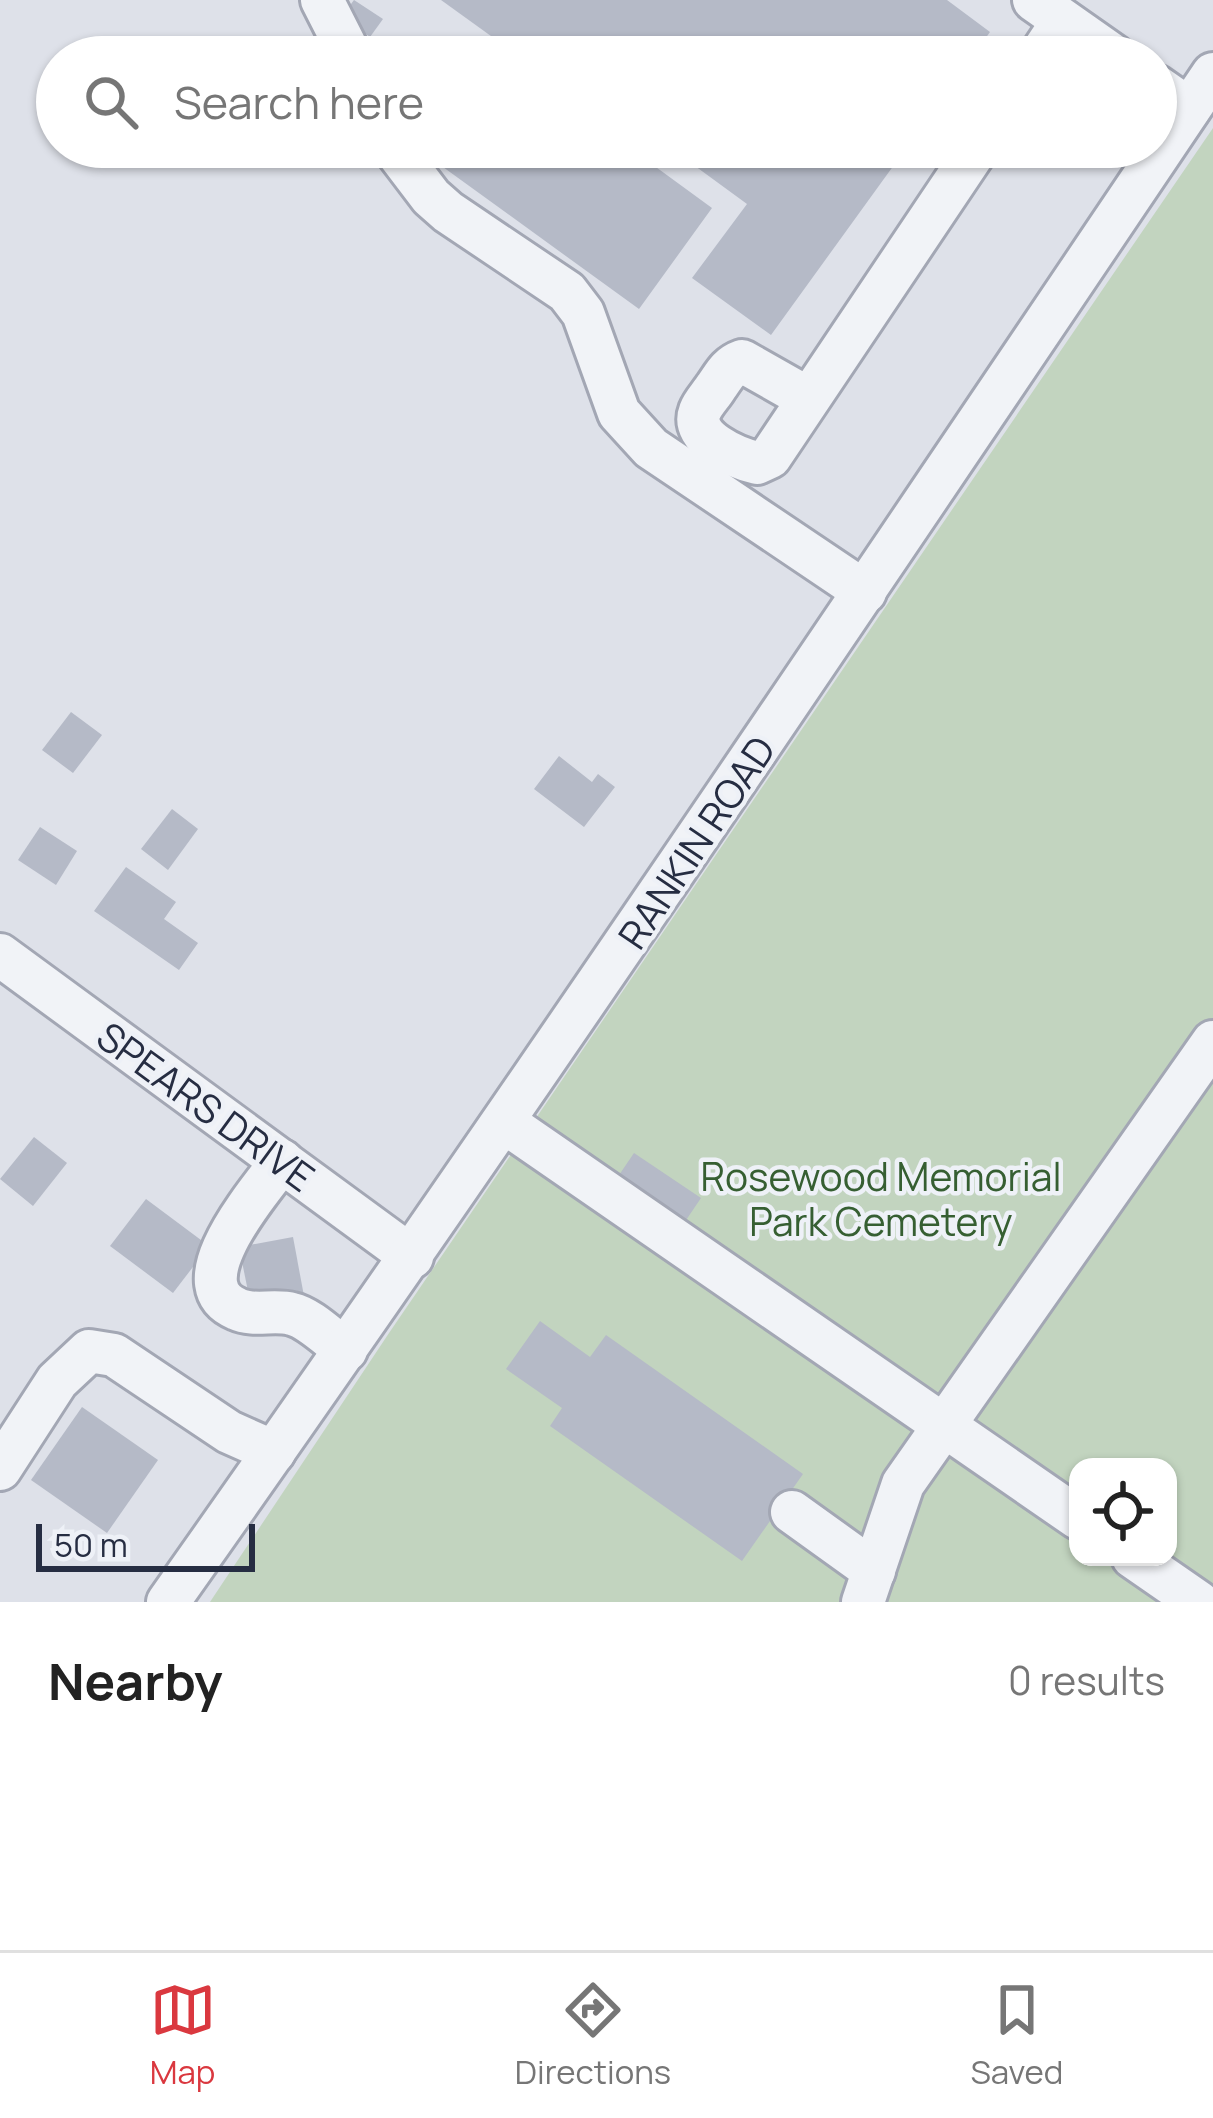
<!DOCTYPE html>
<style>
:root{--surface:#fff;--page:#f6f6f6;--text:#222;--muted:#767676;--line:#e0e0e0;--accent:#da383f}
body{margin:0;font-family:Manrope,sans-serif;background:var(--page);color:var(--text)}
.controls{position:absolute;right:36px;bottom:36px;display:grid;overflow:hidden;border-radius:24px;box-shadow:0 3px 9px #0004}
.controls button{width:108px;height:108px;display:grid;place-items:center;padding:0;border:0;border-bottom:3px solid var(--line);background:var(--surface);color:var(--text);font:60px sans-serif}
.scale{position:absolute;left:36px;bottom:30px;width:219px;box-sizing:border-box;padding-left:12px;border:6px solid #262d42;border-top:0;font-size:33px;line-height:42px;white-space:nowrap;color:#262d42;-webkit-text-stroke:9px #eef1f7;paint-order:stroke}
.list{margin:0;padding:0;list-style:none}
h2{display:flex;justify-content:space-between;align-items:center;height:156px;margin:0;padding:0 48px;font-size:51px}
h2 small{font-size:39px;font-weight:400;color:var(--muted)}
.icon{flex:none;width:66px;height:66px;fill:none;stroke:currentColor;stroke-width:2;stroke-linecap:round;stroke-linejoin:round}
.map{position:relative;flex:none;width:1213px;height:1602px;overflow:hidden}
.search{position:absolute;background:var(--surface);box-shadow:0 3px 9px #0004;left:36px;right:36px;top:36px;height:132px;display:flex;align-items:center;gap:30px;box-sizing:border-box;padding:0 42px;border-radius:66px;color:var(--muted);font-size:45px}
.sheet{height:348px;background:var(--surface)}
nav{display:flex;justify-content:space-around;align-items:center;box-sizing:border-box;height:168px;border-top:3px solid var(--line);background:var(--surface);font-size:33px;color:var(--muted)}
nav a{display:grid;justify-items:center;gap:6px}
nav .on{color:var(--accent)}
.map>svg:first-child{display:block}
</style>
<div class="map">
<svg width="1213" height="1602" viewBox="0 0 1213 1602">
<rect width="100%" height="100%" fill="#dee1e9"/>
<path fill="#c2d4bf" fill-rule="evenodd" d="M 1213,128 L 1213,1602 L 210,1602 L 389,1333 ZM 1078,1467 L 1168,1467 L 1168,1557 L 1078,1557 Z"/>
<g fill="#b5bac7">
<path d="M 354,0 L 383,19 L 370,37 L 342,16 Z"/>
<path d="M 441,0 L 947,0 L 990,32 L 972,57 L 520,57 Z"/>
<path d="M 430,147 L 660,147 L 649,162 L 712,208 L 639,309 L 425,154 Z"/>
<path d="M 669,147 L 907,147 L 771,335 L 692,278 L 747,204 Z"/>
<path d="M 71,712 L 102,735 L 73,773 L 42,750 Z"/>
<path d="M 559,756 L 592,782 L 598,774 L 615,787 L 584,827 L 534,789 Z"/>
<path d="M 172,809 L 198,829 L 168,870 L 141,849 Z"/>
<path d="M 40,827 L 77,851 L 56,885 L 18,860 Z"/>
<path d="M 126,867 L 176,902 L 164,919 L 198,943 L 179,970 L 94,911 Z"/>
<path d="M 34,1137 L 67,1163 L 33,1206 L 0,1179 Z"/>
<path d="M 634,1153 L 701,1198 L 682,1226 L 615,1181 Z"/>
<path d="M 146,1199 L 209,1246 L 173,1293 L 110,1246 Z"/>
<path d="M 293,1237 L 304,1296 L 251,1306 L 239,1247 Z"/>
<path d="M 540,1321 L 590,1357 L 606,1335 L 803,1474 L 742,1561 L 550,1426 L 562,1408 L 506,1369 Z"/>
<path d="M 82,1407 L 158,1460 L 107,1533 L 31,1480 Z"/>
</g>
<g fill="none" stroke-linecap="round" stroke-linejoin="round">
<defs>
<g id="minor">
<path d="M 322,0 L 351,57"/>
<path d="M 1034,0 L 1115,57"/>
<path d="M 1039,57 L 1063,21"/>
<path d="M 1156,86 L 1189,109"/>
<path d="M 393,147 L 431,197 L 448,212 L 567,292 L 583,313 L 619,413 L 651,448 L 865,592"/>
<path d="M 809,399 L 742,361 C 728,366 724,376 716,387 C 711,395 703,403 700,411 C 689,439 737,458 757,463 L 770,457 L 978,147"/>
<path d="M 0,955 L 412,1257"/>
<path d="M 504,1122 L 1078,1518"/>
<path d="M 282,1161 C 261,1190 177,1284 237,1309 C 254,1317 274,1309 292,1314 C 310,1318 331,1340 346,1350"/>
<path d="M 0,1469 L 57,1381 L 89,1351 L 114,1355 L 229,1432 L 274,1452"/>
<path d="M 792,1512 L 874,1571"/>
<path d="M 1133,1557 L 1198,1602"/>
<path d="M 168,1602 C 524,1098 868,586 1213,74"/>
<path d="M 863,1602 L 903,1484 L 1213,1042"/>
</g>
</defs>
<use href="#minor" stroke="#a3a7b4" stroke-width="48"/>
<use href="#minor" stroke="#f1f3f7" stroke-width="42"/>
</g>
<g text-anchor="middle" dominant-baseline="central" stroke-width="9" stroke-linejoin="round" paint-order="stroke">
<g font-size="39" fill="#262d42" stroke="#eef1f7">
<text transform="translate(696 842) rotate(-56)">RANKIN ROAD</text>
<text transform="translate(206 1106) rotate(36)">SPEARS DRIVE</text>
</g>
<g font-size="39" fill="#365f32" stroke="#eef1f7">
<text x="881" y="1176">Rosewood Memorial<tspan x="881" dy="45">Park Cemetery</tspan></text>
</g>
</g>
</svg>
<div class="controls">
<button><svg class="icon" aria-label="locate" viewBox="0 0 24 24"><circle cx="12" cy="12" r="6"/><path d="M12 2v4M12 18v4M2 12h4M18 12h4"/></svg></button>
</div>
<div class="scale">50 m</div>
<div class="search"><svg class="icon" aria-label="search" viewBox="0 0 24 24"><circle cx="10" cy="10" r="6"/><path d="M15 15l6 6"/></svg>Search here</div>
</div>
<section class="sheet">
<h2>Nearby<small>0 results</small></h2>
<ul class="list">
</ul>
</section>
<nav>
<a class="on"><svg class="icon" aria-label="map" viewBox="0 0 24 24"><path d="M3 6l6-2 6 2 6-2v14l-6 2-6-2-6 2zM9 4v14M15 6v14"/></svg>Map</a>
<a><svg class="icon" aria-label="directions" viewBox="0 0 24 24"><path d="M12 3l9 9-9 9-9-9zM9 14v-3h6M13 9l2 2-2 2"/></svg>Directions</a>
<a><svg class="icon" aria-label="saved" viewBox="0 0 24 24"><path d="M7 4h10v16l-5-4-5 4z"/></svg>Saved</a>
</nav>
